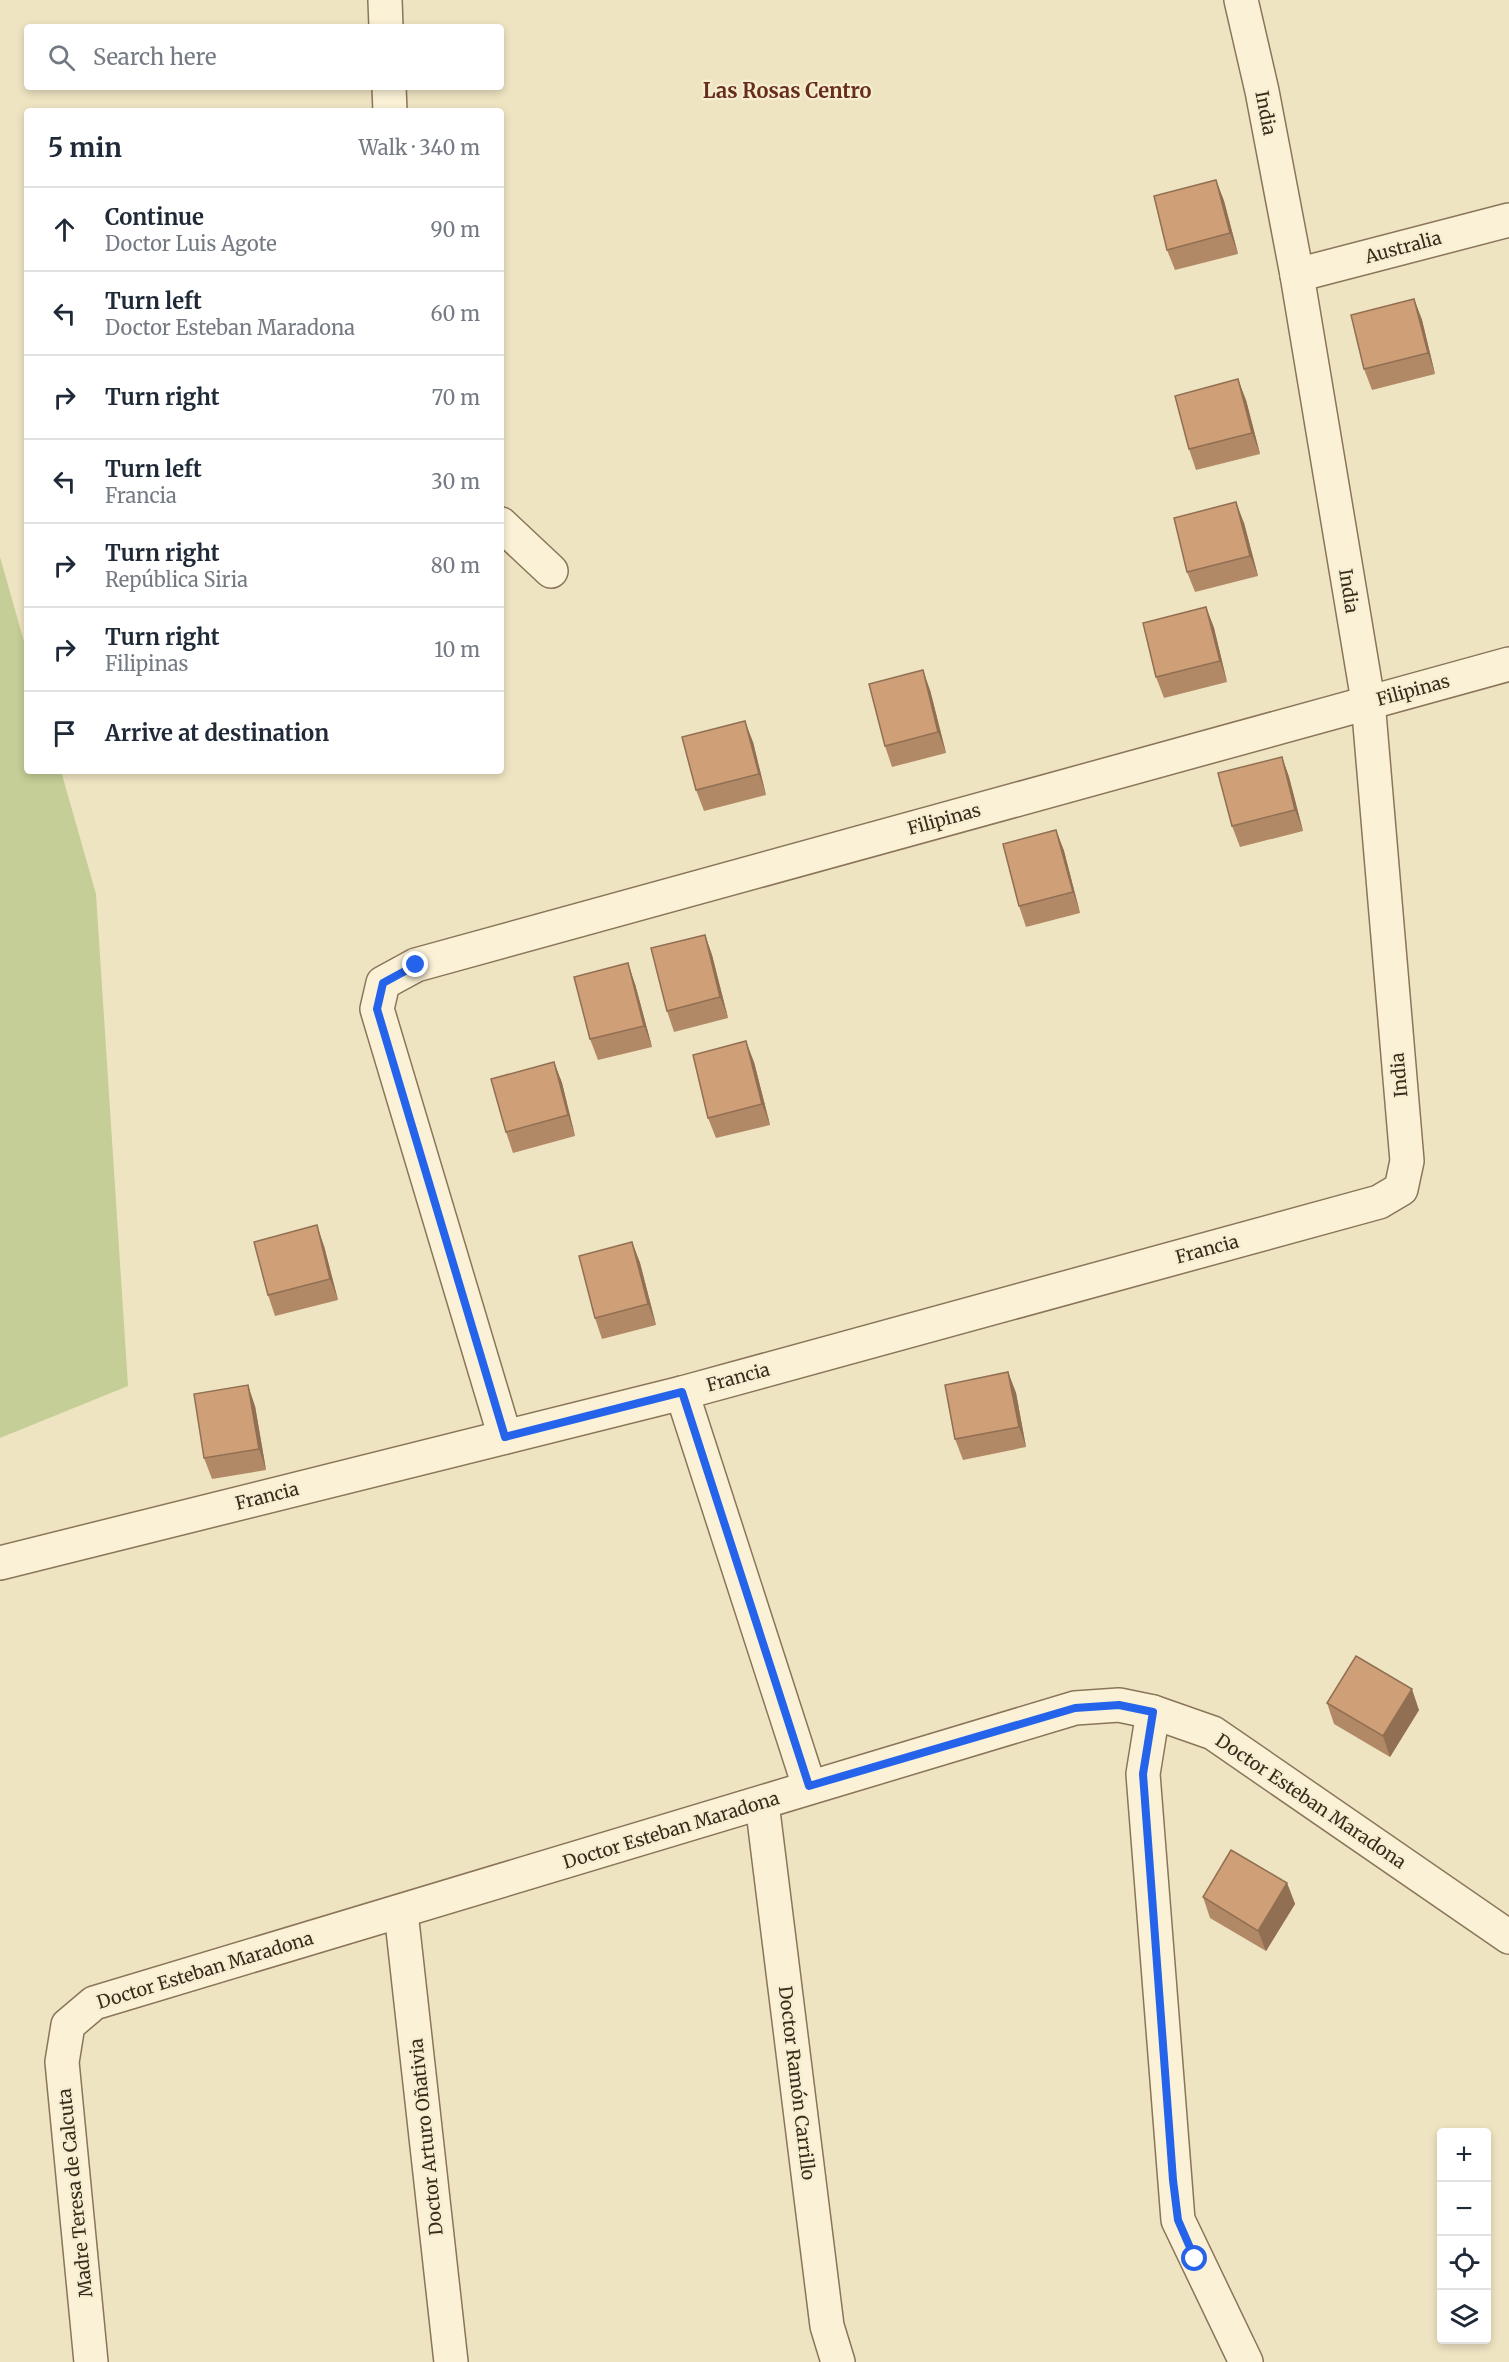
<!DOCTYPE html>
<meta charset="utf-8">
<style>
:root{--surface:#fff;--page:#f2f2f3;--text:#1f2937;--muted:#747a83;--line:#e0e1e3}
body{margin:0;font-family:Merriweather,serif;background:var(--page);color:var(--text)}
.controls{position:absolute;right:18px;bottom:18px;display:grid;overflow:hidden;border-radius:6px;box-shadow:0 3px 9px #0003}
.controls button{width:54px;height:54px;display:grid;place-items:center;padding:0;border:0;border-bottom:2px solid var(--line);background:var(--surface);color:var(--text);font:30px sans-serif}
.stop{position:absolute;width:18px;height:18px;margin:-14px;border:4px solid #2563eb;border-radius:50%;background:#fff}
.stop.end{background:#2563eb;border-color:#fff;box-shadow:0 2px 6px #0008}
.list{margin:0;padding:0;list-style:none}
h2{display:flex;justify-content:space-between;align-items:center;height:78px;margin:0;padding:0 24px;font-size:26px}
h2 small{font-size:20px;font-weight:400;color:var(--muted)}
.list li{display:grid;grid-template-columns:39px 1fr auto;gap:18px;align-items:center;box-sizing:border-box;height:84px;padding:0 24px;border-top:2px solid var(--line)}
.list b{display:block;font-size:22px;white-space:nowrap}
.list p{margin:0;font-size:20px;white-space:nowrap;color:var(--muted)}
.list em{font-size:20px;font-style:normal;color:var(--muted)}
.icon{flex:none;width:33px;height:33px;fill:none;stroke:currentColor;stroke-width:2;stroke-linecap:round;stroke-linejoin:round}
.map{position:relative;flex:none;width:1509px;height:2362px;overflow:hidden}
.search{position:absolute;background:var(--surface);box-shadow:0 3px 9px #0003;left:24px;top:24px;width:480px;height:66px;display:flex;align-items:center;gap:15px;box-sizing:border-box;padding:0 21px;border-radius:6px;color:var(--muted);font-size:22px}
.panel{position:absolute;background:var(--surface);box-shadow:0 3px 9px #0003;left:24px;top:108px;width:480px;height:666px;border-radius:6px}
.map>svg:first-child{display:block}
</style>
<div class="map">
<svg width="1509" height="2362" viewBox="0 0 1509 2362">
<rect width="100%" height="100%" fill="#efe4c2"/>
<path fill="#c5ce96" d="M 0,557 L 27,652 L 27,771 L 61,771 L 96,894 L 128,1386 L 0,1438 Z"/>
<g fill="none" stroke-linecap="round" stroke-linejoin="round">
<defs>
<g id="minor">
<path d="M 385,0 L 386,27"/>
<path d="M 389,87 L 390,111"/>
<path d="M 1297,275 L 1509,220"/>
<path d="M 501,524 L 551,571"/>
<path d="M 682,1393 L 809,1786"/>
<path d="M 505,1437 L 377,1009 L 383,983 L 416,965 L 1509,664"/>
<path d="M 0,1563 L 682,1393 L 1379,1202 L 1401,1189 L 1407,1161 L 1368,701 L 1297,275 L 1262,91 L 1241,0"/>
<path d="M 1153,1712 L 1143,1774 L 1178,2220 L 1246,2362"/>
<path d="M 762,1803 L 827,2326 L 838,2362"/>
<path d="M 401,1912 L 451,2362"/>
<path d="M 91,2362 L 62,2062 L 68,2025 L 94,2003 L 1075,1708 L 1119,1705 L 1153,1712 L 1213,1733 L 1509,1937"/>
</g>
</defs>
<use href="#minor" stroke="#8a7559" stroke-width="36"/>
<use href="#minor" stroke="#faf1d6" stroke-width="33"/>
</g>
<g fill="#b28966">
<path d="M 1216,180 L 1224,201 L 1238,254 L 1175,270 L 1167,250 Z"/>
<path d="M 1414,299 L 1422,320 L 1435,374 L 1372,390 L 1364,369 Z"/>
<path d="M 1246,400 L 1260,454 L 1196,470 L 1189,449 Z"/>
<path d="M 1244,523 L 1258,576 L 1195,592 L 1187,572 Z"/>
<path d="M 1206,607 L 1214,628 L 1227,682 L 1164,698 L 1156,677 Z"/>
<path d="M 930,690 L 946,753 L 892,767 L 885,746 Z"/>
<path d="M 753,742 L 766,795 L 704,811 L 696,790 Z"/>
<path d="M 1282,757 L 1289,777 L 1303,831 L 1240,847 L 1232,826 Z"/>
<path d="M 1056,830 L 1064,851 L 1080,913 L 1026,927 L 1019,906 Z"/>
<path d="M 705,935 L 712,955 L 728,1018 L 674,1032 L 667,1011 Z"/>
<path d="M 635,984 L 652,1047 L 598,1060 L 590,1039 Z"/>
<path d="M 554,1062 L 562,1083 L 575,1136 L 513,1153 L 506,1132 Z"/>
<path d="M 754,1062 L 770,1125 L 716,1138 L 708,1118 Z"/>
<path d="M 632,1242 L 640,1263 L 656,1325 L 602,1339 L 595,1318 Z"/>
<path d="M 324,1246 L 338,1300 L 275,1316 L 268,1295 Z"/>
<path d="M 1008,1372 L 1016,1393 L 1026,1447 L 963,1460 L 955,1439 Z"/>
<path d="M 255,1406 L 266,1470 L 212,1479 L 204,1458 Z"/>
<path d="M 1327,1703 L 1419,1710 L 1390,1757 L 1334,1724 Z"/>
<path d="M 1287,1883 L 1295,1904 L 1266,1951 L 1210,1918 L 1203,1897 Z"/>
</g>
<g fill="#916f53">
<path d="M 1216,180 L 1224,201 L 1238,254 L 1230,233 Z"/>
<path d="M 1414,299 L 1422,320 L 1435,374 L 1428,353 Z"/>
<path d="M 1238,379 L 1246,400 L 1260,454 L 1252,433 Z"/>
<path d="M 1236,502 L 1244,523 L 1258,576 L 1250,556 Z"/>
<path d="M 1206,607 L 1214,628 L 1227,682 L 1220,661 Z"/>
<path d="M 923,670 L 930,690 L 946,753 L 938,732 Z"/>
<path d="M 745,721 L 753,742 L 766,795 L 759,774 Z"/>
<path d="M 1282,757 L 1289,777 L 1303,831 L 1295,810 Z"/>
<path d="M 1056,830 L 1064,851 L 1080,913 L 1073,892 Z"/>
<path d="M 705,935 L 712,955 L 728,1018 L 720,997 Z"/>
<path d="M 628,963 L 635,984 L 652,1047 L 644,1026 Z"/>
<path d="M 746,1041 L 754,1062 L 770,1125 L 762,1104 Z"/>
<path d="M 554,1062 L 562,1083 L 575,1136 L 568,1115 Z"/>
<path d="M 317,1225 L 324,1246 L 338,1300 L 330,1279 Z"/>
<path d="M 632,1242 L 640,1263 L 656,1325 L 648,1304 Z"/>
<path d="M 1008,1372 L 1016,1393 L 1026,1447 L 1019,1427 Z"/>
<path d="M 248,1385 L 255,1406 L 266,1470 L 259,1449 Z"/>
<path d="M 1412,1689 L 1419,1710 L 1390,1757 L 1383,1736 Z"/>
<path d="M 1287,1883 L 1295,1904 L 1266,1951 L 1258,1931 Z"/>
</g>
<g fill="#cf9f77" stroke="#916f53" stroke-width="1.5">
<path d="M 1216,180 L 1230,233 L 1167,250 L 1154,196 Z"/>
<path d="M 1414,299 L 1428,353 L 1364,369 L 1351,315 Z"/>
<path d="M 1238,379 L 1252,433 L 1189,449 L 1175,396 Z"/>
<path d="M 1236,502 L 1250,556 L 1187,572 L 1174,518 Z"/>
<path d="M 1206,607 L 1220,661 L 1156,677 L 1143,623 Z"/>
<path d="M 923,670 L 938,732 L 885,746 L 869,684 Z"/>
<path d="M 745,721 L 759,774 L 696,790 L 682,737 Z"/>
<path d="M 1282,757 L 1295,810 L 1232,826 L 1218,773 Z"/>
<path d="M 1056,830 L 1073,892 L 1019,906 L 1003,844 Z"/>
<path d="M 705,935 L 720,997 L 667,1011 L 651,948 Z"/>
<path d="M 628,963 L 644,1026 L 590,1039 L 574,977 Z"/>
<path d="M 746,1041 L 762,1104 L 708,1118 L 693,1055 Z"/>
<path d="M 554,1062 L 568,1115 L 506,1132 L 491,1079 Z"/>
<path d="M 317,1225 L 330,1279 L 268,1295 L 254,1242 Z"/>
<path d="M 632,1242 L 648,1304 L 595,1318 L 579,1256 Z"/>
<path d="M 1008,1372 L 1019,1427 L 955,1439 L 945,1385 Z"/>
<path d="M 248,1385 L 259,1449 L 204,1458 L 194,1394 Z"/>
<path d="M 1356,1656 L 1412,1689 L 1383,1736 L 1327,1703 Z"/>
<path d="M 1231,1850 L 1287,1883 L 1258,1931 L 1203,1897 Z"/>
</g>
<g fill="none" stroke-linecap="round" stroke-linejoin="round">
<path stroke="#2563eb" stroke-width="8" d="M 416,965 L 383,983 L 377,1009 L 505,1437 L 682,1392 L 809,1786 L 1075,1708 L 1119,1705 L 1153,1712 L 1143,1774 L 1173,2180 L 1178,2220 L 1195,2259"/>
</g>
<g text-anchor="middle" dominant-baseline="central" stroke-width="4.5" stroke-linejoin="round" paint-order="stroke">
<g font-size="18" fill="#392c1d" stroke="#f7eed2">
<text transform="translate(1266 113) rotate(79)">India</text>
<text transform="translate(1403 247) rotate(-15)">Australia</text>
<text transform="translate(1349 591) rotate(81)">India</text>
<text transform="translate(1413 690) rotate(-15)">Filipinas</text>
<text transform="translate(944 819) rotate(-15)">Filipinas</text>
<text transform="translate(1399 1075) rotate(-95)">India</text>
<text transform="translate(1207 1249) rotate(-15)">Francia</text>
<text transform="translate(738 1377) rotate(-15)">Francia</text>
<text transform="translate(267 1496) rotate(-14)">Francia</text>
<text transform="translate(1311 1801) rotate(34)">Doctor Esteban Maradona</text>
<text transform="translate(671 1830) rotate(-17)">Doctor Esteban Maradona</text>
<text transform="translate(205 1970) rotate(-17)">Doctor Esteban Maradona</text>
<text transform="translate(797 2083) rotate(83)">Doctor Ramón Carrillo</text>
<text transform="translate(426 2137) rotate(-96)">Doctor Arturo Oñativia</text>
<text transform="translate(75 2193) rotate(-96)">Madre Teresa de Calcuta</text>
</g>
<g font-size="20" font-weight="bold" fill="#672e1b" stroke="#f7eed2">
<text x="787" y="90">Las Rosas Centro</text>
</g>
</g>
</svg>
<div class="controls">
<button>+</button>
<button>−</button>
<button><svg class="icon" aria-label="locate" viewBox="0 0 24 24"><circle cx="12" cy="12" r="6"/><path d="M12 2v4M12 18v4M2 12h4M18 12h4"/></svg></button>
<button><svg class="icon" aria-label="layers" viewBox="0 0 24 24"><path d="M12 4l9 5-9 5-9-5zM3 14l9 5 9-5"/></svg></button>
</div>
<div class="stop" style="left:1195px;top:2259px"></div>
<div class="stop end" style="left:416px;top:965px"></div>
<div class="search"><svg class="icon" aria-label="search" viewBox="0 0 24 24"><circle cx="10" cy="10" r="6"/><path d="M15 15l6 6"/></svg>Search here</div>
<section class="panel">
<h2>5 min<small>Walk · 340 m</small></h2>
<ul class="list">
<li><svg class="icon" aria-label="ahead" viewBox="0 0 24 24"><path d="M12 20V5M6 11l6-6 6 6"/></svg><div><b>Continue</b><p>Doctor Luis Agote</p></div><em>90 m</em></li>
<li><svg class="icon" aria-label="left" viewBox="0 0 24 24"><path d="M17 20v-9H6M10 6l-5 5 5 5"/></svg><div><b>Turn left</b><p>Doctor Esteban Maradona</p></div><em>60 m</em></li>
<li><svg class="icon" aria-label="right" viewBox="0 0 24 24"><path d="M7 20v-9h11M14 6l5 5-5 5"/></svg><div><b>Turn right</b></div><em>70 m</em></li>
<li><svg class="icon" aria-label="left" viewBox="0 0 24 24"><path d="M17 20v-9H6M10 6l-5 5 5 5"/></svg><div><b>Turn left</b><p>Francia</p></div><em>30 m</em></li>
<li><svg class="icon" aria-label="right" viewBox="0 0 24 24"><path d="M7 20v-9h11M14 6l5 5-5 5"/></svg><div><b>Turn right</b><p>República Siria</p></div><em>80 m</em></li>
<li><svg class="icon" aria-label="right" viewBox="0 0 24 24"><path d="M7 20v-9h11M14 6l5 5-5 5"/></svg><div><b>Turn right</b><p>Filipinas</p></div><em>10 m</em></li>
<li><svg class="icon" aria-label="arrive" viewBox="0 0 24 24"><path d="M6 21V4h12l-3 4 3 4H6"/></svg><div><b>Arrive at destination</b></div></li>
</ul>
</section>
</div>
